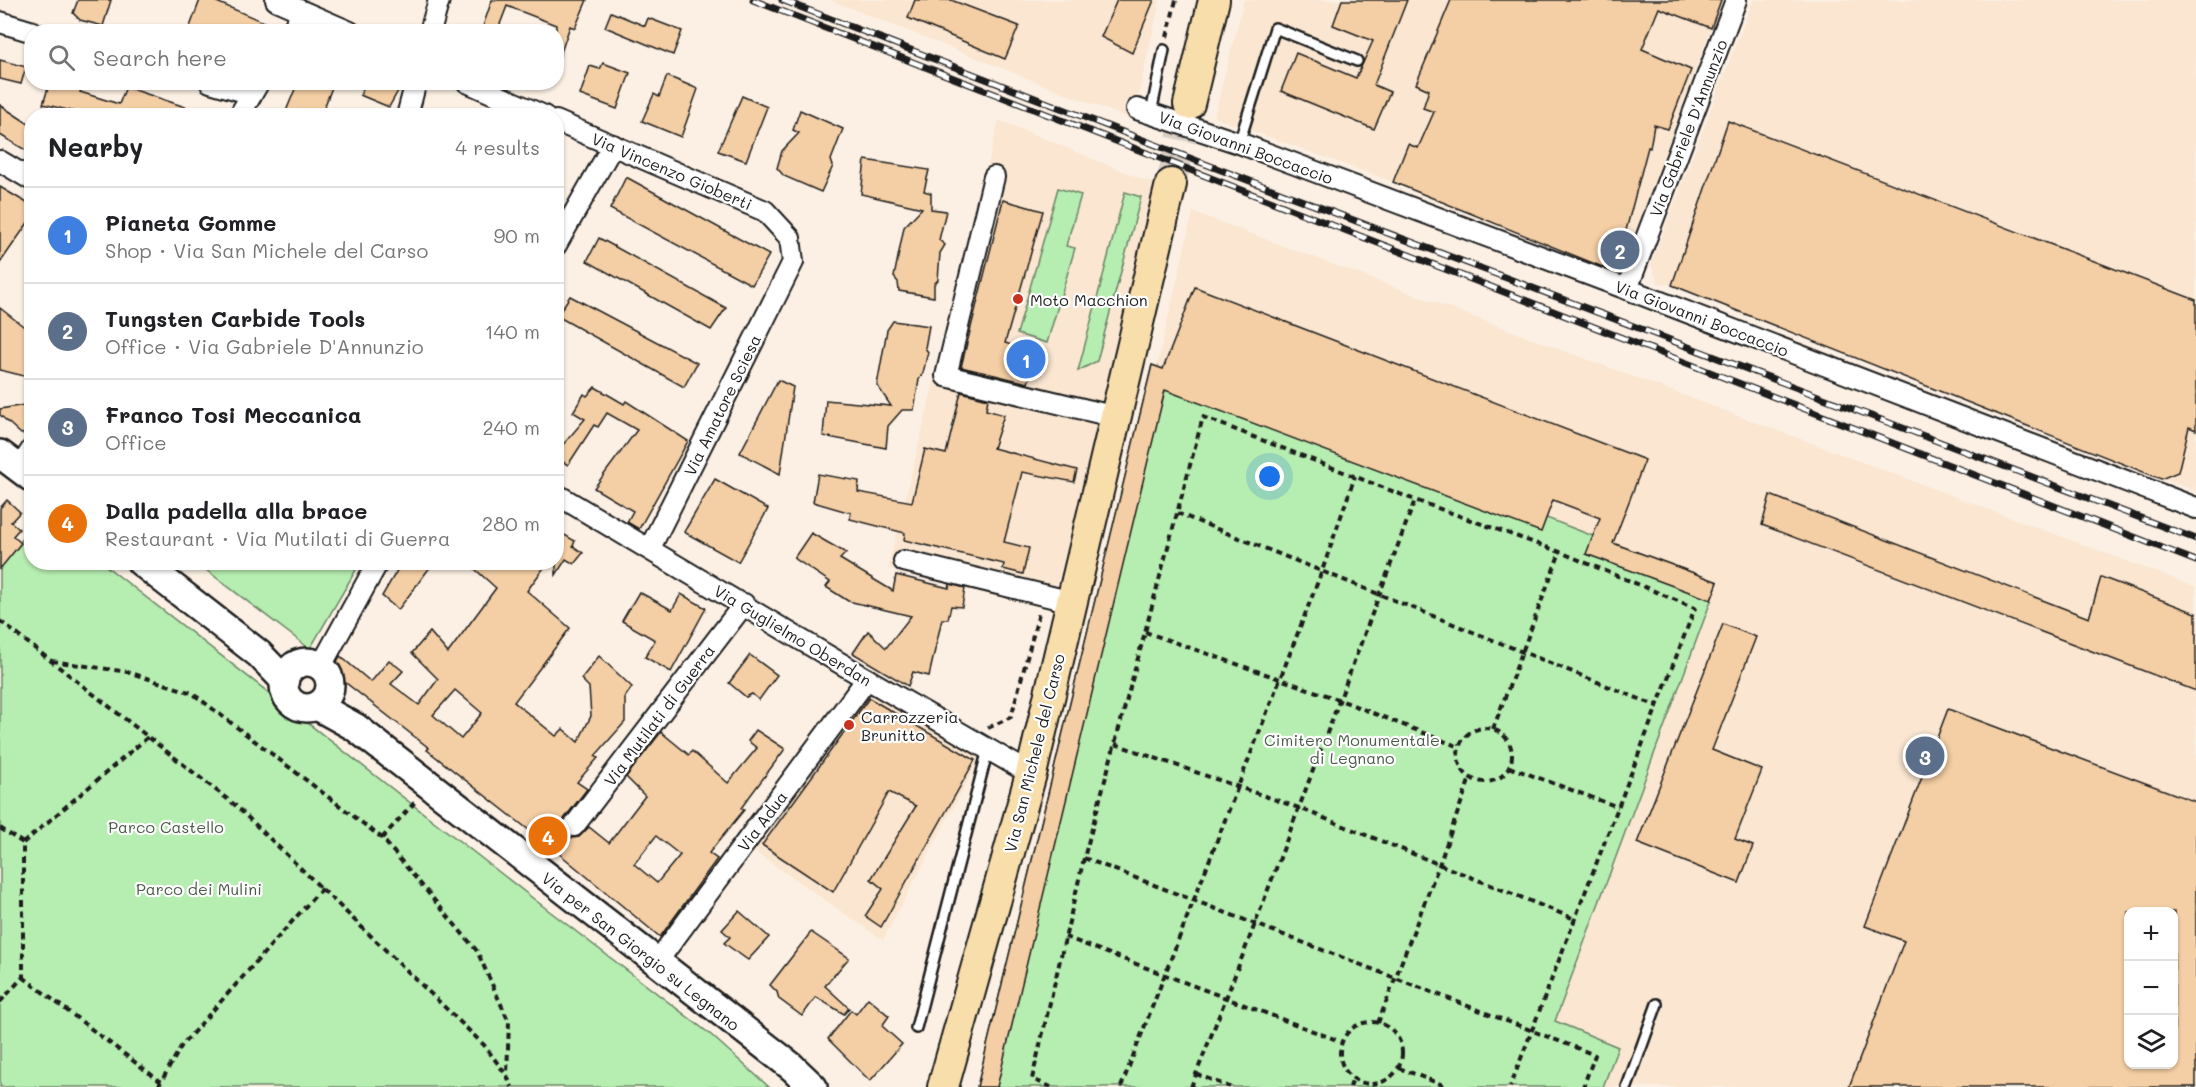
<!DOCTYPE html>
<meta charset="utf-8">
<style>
:root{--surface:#fff;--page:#f2f2f2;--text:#202124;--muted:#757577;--line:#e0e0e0;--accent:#c8321e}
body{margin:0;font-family:Mali,sans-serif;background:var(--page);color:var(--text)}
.controls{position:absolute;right:18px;bottom:18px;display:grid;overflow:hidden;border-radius:12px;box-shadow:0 2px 4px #0004}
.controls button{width:54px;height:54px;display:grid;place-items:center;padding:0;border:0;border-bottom:2px solid var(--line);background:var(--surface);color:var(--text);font:30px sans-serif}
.you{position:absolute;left:1270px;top:477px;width:21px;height:21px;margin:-15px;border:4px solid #fff;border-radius:50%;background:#1a73e8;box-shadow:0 0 0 9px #1a73e833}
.badge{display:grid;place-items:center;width:39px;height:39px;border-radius:50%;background:var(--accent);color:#fff;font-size:20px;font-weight:700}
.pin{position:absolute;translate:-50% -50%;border:3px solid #fff;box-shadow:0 2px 6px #0006}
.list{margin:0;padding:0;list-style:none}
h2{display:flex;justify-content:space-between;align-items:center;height:78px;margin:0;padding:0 24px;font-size:26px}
h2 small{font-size:20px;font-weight:400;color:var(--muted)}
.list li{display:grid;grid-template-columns:39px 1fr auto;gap:18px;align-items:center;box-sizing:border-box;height:96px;padding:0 24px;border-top:2px solid var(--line)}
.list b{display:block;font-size:22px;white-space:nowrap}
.list p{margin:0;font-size:20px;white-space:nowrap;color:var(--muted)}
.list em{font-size:20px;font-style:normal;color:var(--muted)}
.icon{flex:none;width:33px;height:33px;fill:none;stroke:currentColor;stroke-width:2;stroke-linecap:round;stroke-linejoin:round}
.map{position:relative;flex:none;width:2196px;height:1087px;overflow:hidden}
.search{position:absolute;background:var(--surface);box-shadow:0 2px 4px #0004;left:24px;top:24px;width:540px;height:66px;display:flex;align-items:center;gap:15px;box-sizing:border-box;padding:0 21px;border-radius:24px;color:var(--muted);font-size:22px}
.panel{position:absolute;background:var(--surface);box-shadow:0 2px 4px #0004;left:24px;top:108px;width:540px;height:462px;border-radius:24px}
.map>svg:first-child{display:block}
</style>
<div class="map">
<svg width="2196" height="1087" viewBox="0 0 2196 1087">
<rect width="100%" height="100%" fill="#fcf0e4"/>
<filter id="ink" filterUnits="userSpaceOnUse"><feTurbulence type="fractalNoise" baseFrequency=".0167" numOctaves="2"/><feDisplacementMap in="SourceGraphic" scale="12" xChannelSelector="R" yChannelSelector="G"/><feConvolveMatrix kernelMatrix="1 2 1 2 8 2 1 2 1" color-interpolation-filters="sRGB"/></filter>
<g filter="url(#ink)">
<g fill="#fae6d1" fill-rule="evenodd">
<path d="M 830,0 L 1160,0 L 1133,120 Z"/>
<path d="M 1244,0 L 1721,0 L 1622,270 L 1574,254 L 1393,182 L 1214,117 Z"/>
<path d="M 1753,0 L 2196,0 L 2196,491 L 1672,285 L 1658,283 L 1651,264 Z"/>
<path d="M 999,120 L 1159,186 L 1051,608 L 888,568 Z"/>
<path d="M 1193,212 L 2196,587 L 2196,1087 L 1603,1087 L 1618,1047 L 1555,1022 L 1718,582 L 1593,536 L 1152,365 L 1157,365 ZM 2128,912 L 2174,912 L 2174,1064 L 2128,1064 Z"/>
<path d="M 869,691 L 980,758 L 883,940 L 751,849 Z"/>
</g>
<g fill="#b6edb0" stroke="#698466" stroke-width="1.5">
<path d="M 1058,188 L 1081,195 L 1066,246 L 1075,248 L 1047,343 L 1017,334 Z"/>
<path d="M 1125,192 L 1141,197 L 1097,361 L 1078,371 Z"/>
<path d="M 1152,365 L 1593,536 L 1718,582 L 1555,1021 L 1618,1047 L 1603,1087 L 977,1087 Z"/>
<path d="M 31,528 L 32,562 L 102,563 L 548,910 L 710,1034 L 769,1087 L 0,1087 L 0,558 L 5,562 Z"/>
<path d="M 197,563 L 360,563 L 310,649 Z"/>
</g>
<g fill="#f4cea4" stroke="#1c1c1c" stroke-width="1.5" fill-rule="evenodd">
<path d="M 78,0 L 111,0 L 103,26 L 80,20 L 73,13 Z"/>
<path d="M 200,0 L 212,0 L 280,29 L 279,32 L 188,32 Z"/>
<path d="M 492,0 L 587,0 L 575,28 L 570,26 L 559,58 L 556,57 L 556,25 L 507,6 L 497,32 L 481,32 Z"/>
<path d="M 915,0 L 951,0 L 1019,26 L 1005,59 L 908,18 Z"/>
<path d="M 1117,0 L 1154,0 L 1132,53 L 1101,37 Z"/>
<path d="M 1342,0 L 1407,0 L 1374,85 L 1390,92 L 1374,129 L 1281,91 L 1296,53 L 1356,78 L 1373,41 L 1333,25 Z"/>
<path d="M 1451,0 L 1721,0 L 1711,28 L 1659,8 L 1642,49 L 1691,70 L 1668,129 L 1654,125 L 1650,148 L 1648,147 L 1615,272 L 1393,182 L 1408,144 L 1418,148 L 1434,112 L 1423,108 L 1429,90 L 1416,84 Z"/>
<path d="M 611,12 L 645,26 L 648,18 L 682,31 L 673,55 L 605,27 Z"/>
<path d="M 0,60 L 26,67 L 21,84 L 0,79 Z"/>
<path d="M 603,63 L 630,73 L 617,109 L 580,95 L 590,66 L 600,69 Z"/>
<path d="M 667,76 L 698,89 L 681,137 L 642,121 L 654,94 L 659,97 Z"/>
<path d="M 50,82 L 84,82 L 80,92 L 119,104 L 126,87 L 203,113 L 202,116 L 75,116 L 76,112 L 43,104 Z"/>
<path d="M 298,82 L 334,82 L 321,116 L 284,116 Z"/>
<path d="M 367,82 L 403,82 L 389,107 L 360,95 Z"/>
<path d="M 742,96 L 767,107 L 746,161 L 718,151 Z"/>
<path d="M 0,105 L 32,126 L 32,154 L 0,135 Z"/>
<path d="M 800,110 L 843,129 L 831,160 L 833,166 L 821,192 L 784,176 L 777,168 L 782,151 L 799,133 L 793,130 Z"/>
<path d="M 1728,121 L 2196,300 L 2196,430 L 2189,427 L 2178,472 L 2161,479 L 1672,285 Z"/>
<path d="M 865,160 L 929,170 L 924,191 L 931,193 L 931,209 L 946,211 L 939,240 L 945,245 L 940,253 L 938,280 L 934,284 L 934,297 L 899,291 L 898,282 L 894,277 L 904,227 L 922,208 L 861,194 Z"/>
<path d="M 626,177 L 769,255 L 752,285 L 610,209 Z"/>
<path d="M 0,187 L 32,206 L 32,217 L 0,263 Z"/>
<path d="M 1003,200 L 1043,211 L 1005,343 L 1037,353 L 1028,383 L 961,367 Z"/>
<path d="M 599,238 L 726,308 L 711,330 L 587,261 Z"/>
<path d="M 1195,287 L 1645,460 L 1613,543 L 1718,582 L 1711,600 L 1586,554 L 1600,518 L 1553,500 L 1541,532 L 1165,390 L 997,1087 L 977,1087 L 1152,365 L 1163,369 Z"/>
<path d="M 570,296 L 697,363 L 684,387 L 557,316 Z"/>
<path d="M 0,308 L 32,333 L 32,378 L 0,370 Z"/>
<path d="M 893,321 L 929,326 L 925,348 L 928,352 L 923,373 L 919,379 L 914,410 L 902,410 L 888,426 L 886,448 L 823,436 L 826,400 L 891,406 L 877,385 L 887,330 Z"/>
<path d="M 778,380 L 793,387 L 780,474 L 740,453 Z"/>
<path d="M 595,387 L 624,404 L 626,401 L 688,441 L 639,529 L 627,522 L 633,511 L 594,488 L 637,430 L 607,413 L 598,427 L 594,425 L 568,465 L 556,458 L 556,453 L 585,419 L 573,412 L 584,394 L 587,396 Z"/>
<path d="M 961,392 L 988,399 L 986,410 L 1004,415 L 993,448 L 1077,470 L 1074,482 L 1022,472 L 1004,542 L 1029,548 L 1023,574 L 1003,569 L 1004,564 L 904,540 L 905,533 L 850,519 L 851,513 L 813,502 L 818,474 L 859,481 L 858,492 L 912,502 L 925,449 L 946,454 Z"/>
<path d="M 32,404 L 32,432 L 21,434 L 0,415 L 0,409 Z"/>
<path d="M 715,479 L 768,509 L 738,562 L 684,532 Z"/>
<path d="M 1770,495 L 2089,618 L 2101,577 L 2196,613 L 2196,691 L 1762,525 Z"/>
<path d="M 7,500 L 20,512 L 11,522 L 19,529 L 13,536 L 21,543 L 0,569 L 0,508 Z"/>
<path d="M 556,530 L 575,541 L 573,546 L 583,553 L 574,564 L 566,559 L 556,575 Z"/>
<path d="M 811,533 L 846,553 L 840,559 L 893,591 L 896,575 L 949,588 L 950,584 L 965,588 L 962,607 L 951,606 L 948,619 L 942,619 L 929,676 L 913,672 L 908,686 L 853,653 L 868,631 L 886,648 L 911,616 L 848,601 L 826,587 L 830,582 L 794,558 Z"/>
<path d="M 402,562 L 434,562 L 398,610 L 382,596 Z"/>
<path d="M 467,562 L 548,562 L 527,591 L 570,628 L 514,702 L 556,736 L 563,729 L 578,742 L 591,716 L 589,687 L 581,679 L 599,656 L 632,687 L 625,697 L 625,722 L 595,756 L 598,758 L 577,782 L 587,789 L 564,819 L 563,830 L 567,836 L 573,838 L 579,837 L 589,827 L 609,843 L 645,796 L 626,777 L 661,732 L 689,755 L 692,751 L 728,783 L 757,748 L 748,741 L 756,730 L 785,749 L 741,808 L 744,810 L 709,853 L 717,859 L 660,937 L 562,856 L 427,750 L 429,748 L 332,672 L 340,656 L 371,682 L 389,660 L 403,671 L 391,684 L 419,705 L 438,679 L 412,653 L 430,632 L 448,653 L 496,588 ZM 455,690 L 482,713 L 461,739 L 433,715 ZM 656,836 L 680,855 L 657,883 L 634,864 Z"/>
<path d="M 639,592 L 672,610 L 681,594 L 706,608 L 671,672 L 645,657 L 655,640 L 622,621 Z"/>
<path d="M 1723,624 L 1756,637 L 1712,750 L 1762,770 L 1735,839 L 1753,846 L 1739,883 L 1637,843 Z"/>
<path d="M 750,655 L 777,675 L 759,700 L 752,694 L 746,697 L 729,683 Z"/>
<path d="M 869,698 L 975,760 L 881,927 L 865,916 L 883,889 L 871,879 L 916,806 L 889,792 L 833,892 L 762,845 Z"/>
<path d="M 1948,709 L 2196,802 L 2196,1087 L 1849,1087 L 1904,941 L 1865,926 ZM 2128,912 L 2174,912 L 2174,1065 L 2128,1065 Z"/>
<path d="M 739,911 L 769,937 L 748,960 L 724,943 L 730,937 L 722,930 Z"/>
<path d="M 811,932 L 849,958 L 825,986 L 849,1008 L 844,1014 L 816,997 L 802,1016 L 779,999 L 777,992 L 770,985 Z"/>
<path d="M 868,998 L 889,1016 L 882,1026 L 902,1044 L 870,1081 L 828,1039 L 851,1010 L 856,1014 Z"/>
</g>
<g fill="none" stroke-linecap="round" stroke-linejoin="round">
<path stroke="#dad0c6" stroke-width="30" stroke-dasharray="30 15" stroke-linecap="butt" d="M 1171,184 L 1189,104"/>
<defs>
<g id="lane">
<path d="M 1151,113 L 1164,50"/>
<path d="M 1239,143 L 1275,28 L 1357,61"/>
<path d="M 916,1028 L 988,749"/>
<path d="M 1627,1087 L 1657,1004"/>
</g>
<g id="street">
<path d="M 276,0 L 350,32"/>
<path d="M 0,22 L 33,32"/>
<path d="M 291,32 L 303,12"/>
<path d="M 430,32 L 439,0"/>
<path d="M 210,82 L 252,94"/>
<path d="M 467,82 L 544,116"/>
<path d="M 1137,109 L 1239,143 L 1627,289 L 2196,508"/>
<path d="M 239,116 L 259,82"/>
<path d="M 407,116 L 416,82"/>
<path d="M 556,121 L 765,211 L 790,238 L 793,262 L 650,548"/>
<path d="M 0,161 L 32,180"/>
<path d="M 994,177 L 946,376 L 1116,417"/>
<path d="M 556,245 L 613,145"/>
<path d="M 1627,289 L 1736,0"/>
<path d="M 19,469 L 32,449"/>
<path d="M 556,494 L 867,679 L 1031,774"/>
<path d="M 904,561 L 1072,602"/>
<path d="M 321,666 L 378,562"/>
<path d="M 574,826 L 744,604"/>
<path d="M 656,963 L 867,679"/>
</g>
<g id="secondary">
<path d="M 0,454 L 32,478"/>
<path d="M 141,562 L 259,654 L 284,680"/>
<circle cx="307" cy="685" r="23"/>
<path d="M 317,706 L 355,727 L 792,1067 L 813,1087"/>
</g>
<g id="primary">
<path d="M 1189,104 L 1214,0"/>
<path d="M 943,1087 L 1031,774 L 1171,184"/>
</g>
</defs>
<use href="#lane" stroke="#1c1c1c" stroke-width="14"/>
<use href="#street" stroke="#1c1c1c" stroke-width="24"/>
<use href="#secondary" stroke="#1c1c1c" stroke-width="32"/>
<use href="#primary" stroke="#1c1c1c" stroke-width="34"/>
<g stroke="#1c1c1c" stroke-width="4" stroke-dasharray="6 4.5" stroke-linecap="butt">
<path d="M 1167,37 L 1176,0"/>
<path d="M 1177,513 L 1657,706"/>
<path d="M 0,621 L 235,805 L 484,1045 L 507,1076 L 512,1087"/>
<path d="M 1145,632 L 1340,700 L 1459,747"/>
<path d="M 52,661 L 128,672 L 192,693 L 382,838 L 477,951 L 509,1022 L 507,1074"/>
<circle cx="1485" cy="755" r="27"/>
<path d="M 988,728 L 1011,717 L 1039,613"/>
<path d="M 1493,729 L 1560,552"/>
<path d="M 1115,744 L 1299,808 L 1575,919"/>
<path d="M 1509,767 L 1618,807"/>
<path d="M 0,828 L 23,843"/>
<path d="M 382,838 L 415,802"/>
<path d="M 1084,858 L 1595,1055 L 1583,1087"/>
<path d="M 1065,937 L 1342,1042"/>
<path d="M 23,977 L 161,1082"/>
<path d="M 0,1002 L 23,977 L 23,843 L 148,737"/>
<circle cx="1371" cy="1053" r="31"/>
<path d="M 1378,1023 L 1439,865 L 1470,778"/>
<path d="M 1399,1068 L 1448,1087"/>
<path d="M 1196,1074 L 1230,1087"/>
<path d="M 158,1087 L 182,1045 L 322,888"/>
<path d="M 1051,1087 L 1032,1079 L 1084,858 L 1203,417 L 1415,500 L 1560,552 L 1695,608 L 1510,1087"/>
<path d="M 1121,1087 L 1322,571 L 1355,476"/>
<path d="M 1191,1087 L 1255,924 L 1415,500"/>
<path d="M 1350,1087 L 1353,1078"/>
</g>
<use href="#lane" stroke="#fff" stroke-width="9"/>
<use href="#street" stroke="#fff" stroke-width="20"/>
<use href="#secondary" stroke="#fff" stroke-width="27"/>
<use href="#primary" stroke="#f8deab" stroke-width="30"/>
<defs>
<g id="rail">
<path d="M 753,0 L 2196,561"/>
<path d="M 782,0 L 1200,162 L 2196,539"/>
</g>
</defs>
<use href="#rail" stroke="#1c1c1c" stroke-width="7"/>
<use href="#rail" stroke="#fff" stroke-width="4.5" stroke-dasharray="14" stroke-linecap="butt"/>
</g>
</g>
<g fill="#c8321e" stroke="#fff" stroke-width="2">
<circle cx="1018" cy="299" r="6"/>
<circle cx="849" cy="725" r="6"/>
</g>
<g text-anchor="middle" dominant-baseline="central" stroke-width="4.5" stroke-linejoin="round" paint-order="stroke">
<g font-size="16" fill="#1c1c1c" stroke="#fff">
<text transform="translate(1688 128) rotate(-69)">Via Gabriele D'Annunzio</text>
<text transform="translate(1246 147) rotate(20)">Via Giovanni Boccaccio</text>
<text transform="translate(672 171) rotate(23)">Via Vincenzo Gioberti</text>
<text transform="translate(1702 318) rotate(21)">Via Giovanni Boccaccio</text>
<text transform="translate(722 405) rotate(-64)">Via Amatore Sciesa</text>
<text transform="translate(793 635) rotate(31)">Via Guglielmo Oberdan</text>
<text transform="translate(659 715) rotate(-53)">Via Mutilati di Guerra</text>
<text transform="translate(1034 753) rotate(-76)">Via San Michele del Carso</text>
<text transform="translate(762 821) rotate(-53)">Via Adua</text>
<text transform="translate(641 951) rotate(38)">Via per San Giorgio su Legnano</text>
</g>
<g font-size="16" fill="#1c1c1c" stroke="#fff" text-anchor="start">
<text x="1030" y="299">Moto Macchion</text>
<text x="861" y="716">Carrozzeria<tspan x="861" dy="18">Brunitto</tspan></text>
</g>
<g font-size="16" fill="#4a5b48" stroke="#fff">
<text x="1352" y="739">Cimitero Monumentale<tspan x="1352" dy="18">di Legnano</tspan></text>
<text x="166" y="826">Parco Castello</text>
<text x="199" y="888">Parco dei Mulini</text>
</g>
</g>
</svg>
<div class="controls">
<button>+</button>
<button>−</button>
<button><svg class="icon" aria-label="layers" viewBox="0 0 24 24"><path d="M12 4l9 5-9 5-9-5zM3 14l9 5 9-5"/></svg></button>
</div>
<div class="you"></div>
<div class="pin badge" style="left:1026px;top:359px;background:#3f7fe0">1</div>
<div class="pin badge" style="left:1620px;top:250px;background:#5c6f8a">2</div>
<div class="pin badge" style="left:1925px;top:756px;background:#5c6f8a">3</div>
<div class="pin badge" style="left:548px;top:836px;background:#e8710a">4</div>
<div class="search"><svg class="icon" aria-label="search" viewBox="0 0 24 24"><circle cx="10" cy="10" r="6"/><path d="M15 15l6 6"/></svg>Search here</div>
<section class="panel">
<h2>Nearby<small>4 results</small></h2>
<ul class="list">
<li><span class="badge" style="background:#3f7fe0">1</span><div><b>Pianeta Gomme</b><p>Shop · Via San Michele del Carso</p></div><em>90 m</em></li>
<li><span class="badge" style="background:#5c6f8a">2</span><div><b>Tungsten Carbide Tools</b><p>Office · Via Gabriele D'Annunzio</p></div><em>140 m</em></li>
<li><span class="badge" style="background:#5c6f8a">3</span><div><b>Franco Tosi Meccanica</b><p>Office</p></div><em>240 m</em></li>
<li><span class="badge" style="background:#e8710a">4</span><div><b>Dalla padella alla brace</b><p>Restaurant · Via Mutilati di Guerra</p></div><em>280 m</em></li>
</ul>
</section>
</div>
